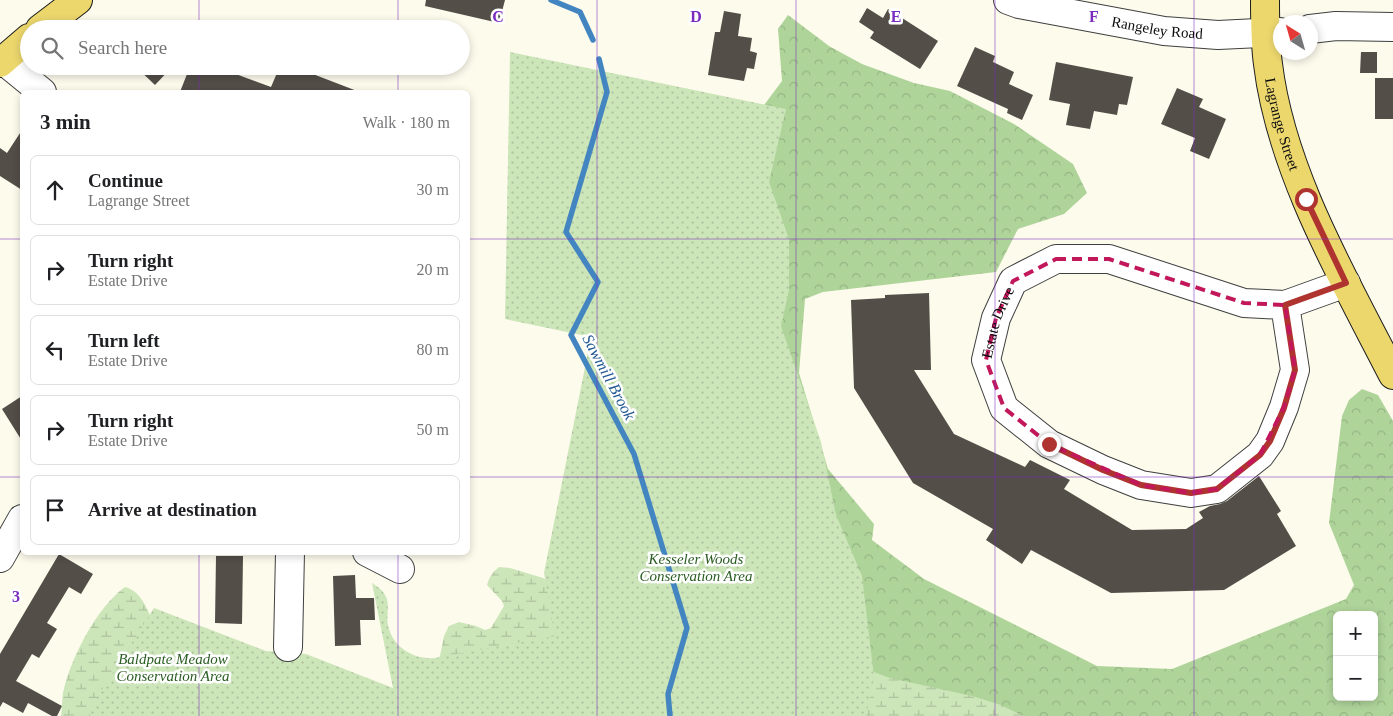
<!DOCTYPE html>
<meta charset="utf-8">
<style>
:root{--surface:#fff;--page:#f2f2f2;--text:#202124;--muted:#757577;--line:#e0e0e0}
body{margin:0;font-family:Georgia,serif;background:var(--page);color:var(--text)}
.controls{position:absolute;right:15px;bottom:15px;display:grid;overflow:hidden;border-radius:8px;box-shadow:0 2px 8px #0003}
.controls button{width:45px;height:45px;display:grid;place-items:center;padding:0;border:0;border-bottom:1px solid var(--line);background:var(--surface);color:var(--text);font:25px sans-serif}
.compass{position:absolute;left:1273px;top:15px;width:45px;height:45px;border-radius:50%;background:var(--surface);box-shadow:0 2px 8px #0003;rotate:323deg}
.stop{position:absolute;width:15px;height:15px;margin:-11px;border:4px solid #af3430;border-radius:50%;background:#fff}
.stop.end{background:#af3430;border-color:#fff;box-shadow:0 1px 5px #0008}
.list{margin:0;padding:0;list-style:none}
h2{display:flex;justify-content:space-between;align-items:center;height:65px;margin:0;padding:0 20px;font-size:21px}
h2 small{font-size:16px;font-weight:400;color:var(--muted)}
.list li{display:grid;grid-template-columns:32px 1fr auto;gap:15px;align-items:center;box-sizing:border-box;height:70px;margin:0 10px 10px;padding:0 10px;border:1px solid var(--line);border-radius:8px}
.list b{display:block;font-size:19px;white-space:nowrap}
.list p{margin:0;font-size:16px;white-space:nowrap;color:var(--muted)}
.list em{font-size:16px;font-style:normal;color:var(--muted)}
.icon{flex:none;width:28px;height:28px;fill:none;stroke:currentColor;stroke-width:2;stroke-linecap:round;stroke-linejoin:round}
.map{position:relative;flex:none;width:1393px;height:716px;overflow:hidden}
.search{position:absolute;background:var(--surface);box-shadow:0 2px 8px #0003;left:20px;top:20px;width:450px;height:55px;display:flex;align-items:center;gap:12px;box-sizing:border-box;padding:0 18px;border-radius:28px;color:var(--muted);font-size:19px}
.panel{position:absolute;background:var(--surface);box-shadow:0 2px 8px #0003;left:20px;top:90px;width:450px;height:465px;border-radius:8px}
.map>svg:first-child{display:block}
</style>
<div class="map">
<svg width="1393" height="716" viewBox="0 0 1393 716">
<defs>
<pattern id="forest-crowns" width="20" height="18" patternUnits="userSpaceOnUse" patternTransform="scale(1.25)"><rect width="20" height="18" fill="#afd49a"/><path d="M2 6a3 3 0 1 1 6 0M12 15a3 3 0 1 1 6 0" fill="none" stroke="#95b584"/></pattern>
<pattern id="wetland-marsh" width="20" height="14" patternUnits="userSpaceOnUse" patternTransform="scale(1.25)"><rect width="20" height="14" fill="#cce5b9"/><path d="M1 5h8M5 5V1M11 12h8M15 12V8" fill="none" stroke="#aec39e"/></pattern>
<pattern id="park-dots" width="8" height="8" patternUnits="userSpaceOnUse" patternTransform="scale(1.25)"><rect width="8" height="8" fill="#cce5b9"/><path d="M2 2h.1M6 6h.1" fill="none" stroke="#aec39e" stroke-width="1.8" stroke-linecap="round"/></pattern>
</defs>
<rect width="100%" height="100%" fill="#fdfbec"/>
<path fill="url(#forest-crowns)" fill-rule="evenodd" d="M 788,15 L 829,46 L 862,64 L 914,83 L 950,91 L 1014,124 L 1073,164 L 1087,193 L 1064,214 L 1018,229 L 996,272 L 823,292 L 805,299 L 799,373 L 828,469 L 874,524 L 872,540 L 924,579 L 1097,666 L 1172,669 L 1346,599 L 1354,585 L 1329,523 L 1342,416 L 1349,400 L 1362,389 L 1378,395 L 1393,421 L 1393,716 L 848,716 L 619,299 L 782,81 L 778,29 ZM 1337,615 L 1374,615 L 1374,697 L 1337,697 Z"/>
<path fill="url(#wetland-marsh)" d="M 499,567 L 510,568 L 543,578 L 576,599 L 841,660 L 890,678 L 972,696 L 998,704 L 1024,716 L 61,716 C 62,708 62,700 63,693 C 70,659 97,607 125,587 C 140,591 145,605 152,619 L 383,700 L 433,666 L 440,656 L 444,636 L 449,626 L 459,622 L 476,626 L 485,630 L 491,628 L 504,606 L 502,601 L 487,585 C 489,577 493,572 499,567 Z"/>
<path fill="url(#park-dots)" d="M 510,52 L 786,109 L 769,182 L 789,239 L 789,290 L 781,326 L 821,442 L 836,515 L 862,576 L 874,677 L 866,716 L 90,716 L 91,707 L 154,608 L 266,651 L 306,654 L 393,688 L 372,583 C 378,587 383,590 386,597 C 390,606 386,616 388,625 C 392,647 414,660 435,658 L 555,636 L 544,573 L 591,337 L 505,319 Z"/>
<g fill="none" stroke-linecap="round" stroke-linejoin="round">
<g stroke="#4385c1" stroke-width="5.5">
<path d="M 551,0 L 580,12 L 593,40"/>
<path d="M 599,59 L 607,92 L 566,232 L 598,282 L 571,335 L 634,454 L 687,628 L 668,694 L 670,716"/>
</g>
</g>
<g fill="#544e49">
<path d="M 426,0 L 505,0 L 499,23 L 425,6 Z"/>
<path d="M 867,8 L 883,18 L 888,9 L 938,41 L 920,69 L 870,38 L 874,32 L 859,22 Z"/>
<path d="M 724,11 L 741,14 L 738,36 L 752,38 L 750,51 L 757,53 L 754,69 L 747,68 L 744,81 L 708,75 L 715,32 L 720,32 Z"/>
<path d="M 975,47 L 995,56 L 993,62 L 1014,72 L 1009,84 L 1033,95 L 1022,120 L 1007,113 L 1008,109 L 957,86 Z"/>
<path d="M 1361,52 L 1377,52 L 1377,73 L 1360,73 Z"/>
<path d="M 1056,62 L 1133,77 L 1127,105 L 1119,104 L 1117,115 L 1094,111 L 1090,129 L 1066,125 L 1070,104 L 1049,100 Z"/>
<path d="M 135,66 L 173,66 L 155,85 Z"/>
<path d="M 194,66 L 214,66 L 271,87 L 280,66 L 292,66 L 357,91 L 357,92 L 180,92 L 187,74 L 191,75 Z"/>
<rect x="1375" y="78" width="18" height="41"/>
<path d="M 1177,88 L 1203,99 L 1199,107 L 1226,119 L 1209,159 L 1190,151 L 1195,138 L 1161,124 Z"/>
<path d="M 22,130 L 22,190 L 0,176 L 0,148 L 7,153 Z"/>
<path d="M 929,293 L 931,370 L 914,370 L 954,434 L 1025,467 L 1030,460 L 1070,480 L 1064,489 L 1132,530 L 1186,529 L 1203,518 L 1199,512 L 1210,506 L 1220,504 L 1227,501 L 1259,476 L 1281,511 L 1277,514 L 1296,546 L 1224,590 L 1111,593 L 1031,550 L 1022,564 L 986,540 L 993,529 L 913,483 L 854,388 L 851,300 L 885,298 L 885,295 Z"/>
<path d="M 22,396 L 22,441 L 2,409 Z"/>
<path d="M 59,554 L 93,574 L 81,594 L 69,587 L 47,623 L 57,629 L 39,658 L 32,654 L 16,681 L 62,706 L 57,716 L 52,716 L 28,703 L 23,713 L 3,702 L 0,707 L 0,654 Z"/>
<path d="M 216,556 L 243,556 L 242,624 L 215,623 Z"/>
<path d="M 355,575 L 356,598 L 374,598 L 375,620 L 360,620 L 361,645 L 335,646 L 333,576 Z"/>
</g>
<g fill="none" stroke-linecap="round" stroke-linejoin="round">
<defs>
<g id="minor">
<path id="s1" d="M 1008,0 L 1019,4 L 1164,31 L 1218,35 L 1280,32"/>
<path d="M 1310,29 L 1336,26 L 1393,27"/>
<path d="M 3,60 L 42,92"/>
<path id="s2" d="M 1285,305 L 1295,370 L 1284,407 L 1270,441 L 1260,455 L 1217,489 L 1191,493 L 1141,485 L 1103,470 L 1049,444 L 1004,408 L 986,360 L 996,318 L 1013,281 L 1056,259 L 1109,259 L 1244,303 L 1285,305 L 1346,283"/>
<path d="M 367,552 L 400,569"/>
<path d="M 0,558 L 22,519"/>
<path d="M 288,647 L 290,552"/>
</g>
<g id="major">
<path id="s3" d="M 1265,0 C 1265,21 1265,43 1268,64 C 1281,172 1344,279 1393,375"/>
<path d="M 40,29 L 78,0"/>
<path d="M 0,63 L 29,38"/>
</g>
</defs>
<use href="#minor" stroke="#3f3f3f" stroke-width="30"/>
<use href="#major" stroke="#1d1d1d" stroke-width="30"/>
<use href="#minor" stroke="#fff" stroke-width="28"/>
<use href="#major" stroke="#ecd76d" stroke-width="28"/>
</g>
<g fill="none" stroke-linecap="round" stroke-linejoin="round">
<path stroke="#af3430" stroke-width="6" d="M 1049,444 L 1103,470 L 1141,485 L 1191,493 L 1217,489 L 1260,455 L 1270,441 L 1284,408 L 1295,370 L 1285,305 L 1346,283 L 1306,199"/>
</g>
<path fill="none" stroke="#c2185b" stroke-width="4" stroke-dasharray="10 6" stroke-linejoin="round" d="M 1056,259 L 1109,259 L 1244,303 L 1285,305 L 1295,370 L 1284,407 L 1260,455 L 1217,489 L 1191,493 L 1141,485 L 1049,444 L 1004,408 L 986,360 L 996,318 L 1013,281 Z"/>
<path fill="none" stroke="#7b2cbf" stroke-width="1" stroke-opacity="0.55" d="M 199,0 L 199,29M 398,0 L 398,29M 597,0 L 597,716M 796,0 L 796,716M 995,0 L 995,716M 1194,0 L 1194,716M 199,66 L 199,92M 398,66 L 398,92M 0,239 L 22,239M 468,239 L 1393,239M 0,477 L 22,477M 468,477 L 1393,477M 199,552 L 199,716M 398,552 L 398,716"/>
<g text-anchor="middle" dominant-baseline="central" stroke-width="5" stroke-linejoin="round" paint-order="stroke">
<g font-size="15" fill="#0c0c0c" stroke="#fff">
<text stroke="none"><textPath href="#s1" startOffset="152">Rangeley Road</textPath></text>
<text stroke="none"><textPath href="#s3" startOffset="126">Lagrange Street</textPath></text>
<text stroke="none"><textPath href="#s2" startOffset="539">Estate Drive</textPath></text>
</g>
<g font-size="15" font-style="italic" fill="#2a5d22" stroke="#fff">
<text x="696" y="559">Kesseler Woods<tspan x="696" dy="17">Conservation Area</tspan></text>
<text x="173" y="659">Baldpate Meadow<tspan x="173" dy="17">Conservation Area</tspan></text>
</g>
<g font-size="16" font-style="italic" fill="#215892" stroke="#fff">
<text transform="translate(609 377) rotate(62)">Sawmill Brook</text>
</g>
</g>
<g font-size="16" text-anchor="middle" font-weight="bold" fill="#7b2cbf" stroke="#fff" stroke-width="5" stroke-linejoin="round" paint-order="stroke">
<text x="498" y="22">C</text>
<text x="696" y="22">D</text>
<text x="896" y="22">E</text>
<text x="1094" y="22">F</text>
<text x="16" y="602">3</text>
</g>
</svg>
<div class="controls">
<button>+</button>
<button>−</button>
</div>
<svg class="compass" viewBox="-18 -18 36 36"><path d="M0-13l5 13h-10z" fill="#e53935"/><path d="M0 13l5-13h-10z" fill="#757577"/></svg>
<div class="stop" style="left:1306px;top:199px"></div>
<div class="stop end" style="left:1049px;top:444px"></div>
<div class="search"><svg class="icon" aria-label="search" viewBox="0 0 24 24"><circle cx="10" cy="10" r="6"/><path d="M15 15l6 6"/></svg>Search here</div>
<section class="panel">
<h2>3 min<small>Walk · 180 m</small></h2>
<ul class="list">
<li><svg class="icon" aria-label="ahead" viewBox="0 0 24 24"><path d="M12 20V5M6 11l6-6 6 6"/></svg><div><b>Continue</b><p>Lagrange Street</p></div><em>30 m</em></li>
<li><svg class="icon" aria-label="right" viewBox="0 0 24 24"><path d="M7 20v-9h11M14 6l5 5-5 5"/></svg><div><b>Turn right</b><p>Estate Drive</p></div><em>20 m</em></li>
<li><svg class="icon" aria-label="left" viewBox="0 0 24 24"><path d="M17 20v-9H6M10 6l-5 5 5 5"/></svg><div><b>Turn left</b><p>Estate Drive</p></div><em>80 m</em></li>
<li><svg class="icon" aria-label="right" viewBox="0 0 24 24"><path d="M7 20v-9h11M14 6l5 5-5 5"/></svg><div><b>Turn right</b><p>Estate Drive</p></div><em>50 m</em></li>
<li><svg class="icon" aria-label="arrive" viewBox="0 0 24 24"><path d="M6 21V4h12l-3 4 3 4H6"/></svg><div><b>Arrive at destination</b></div></li>
</ul>
</section>
</div>
